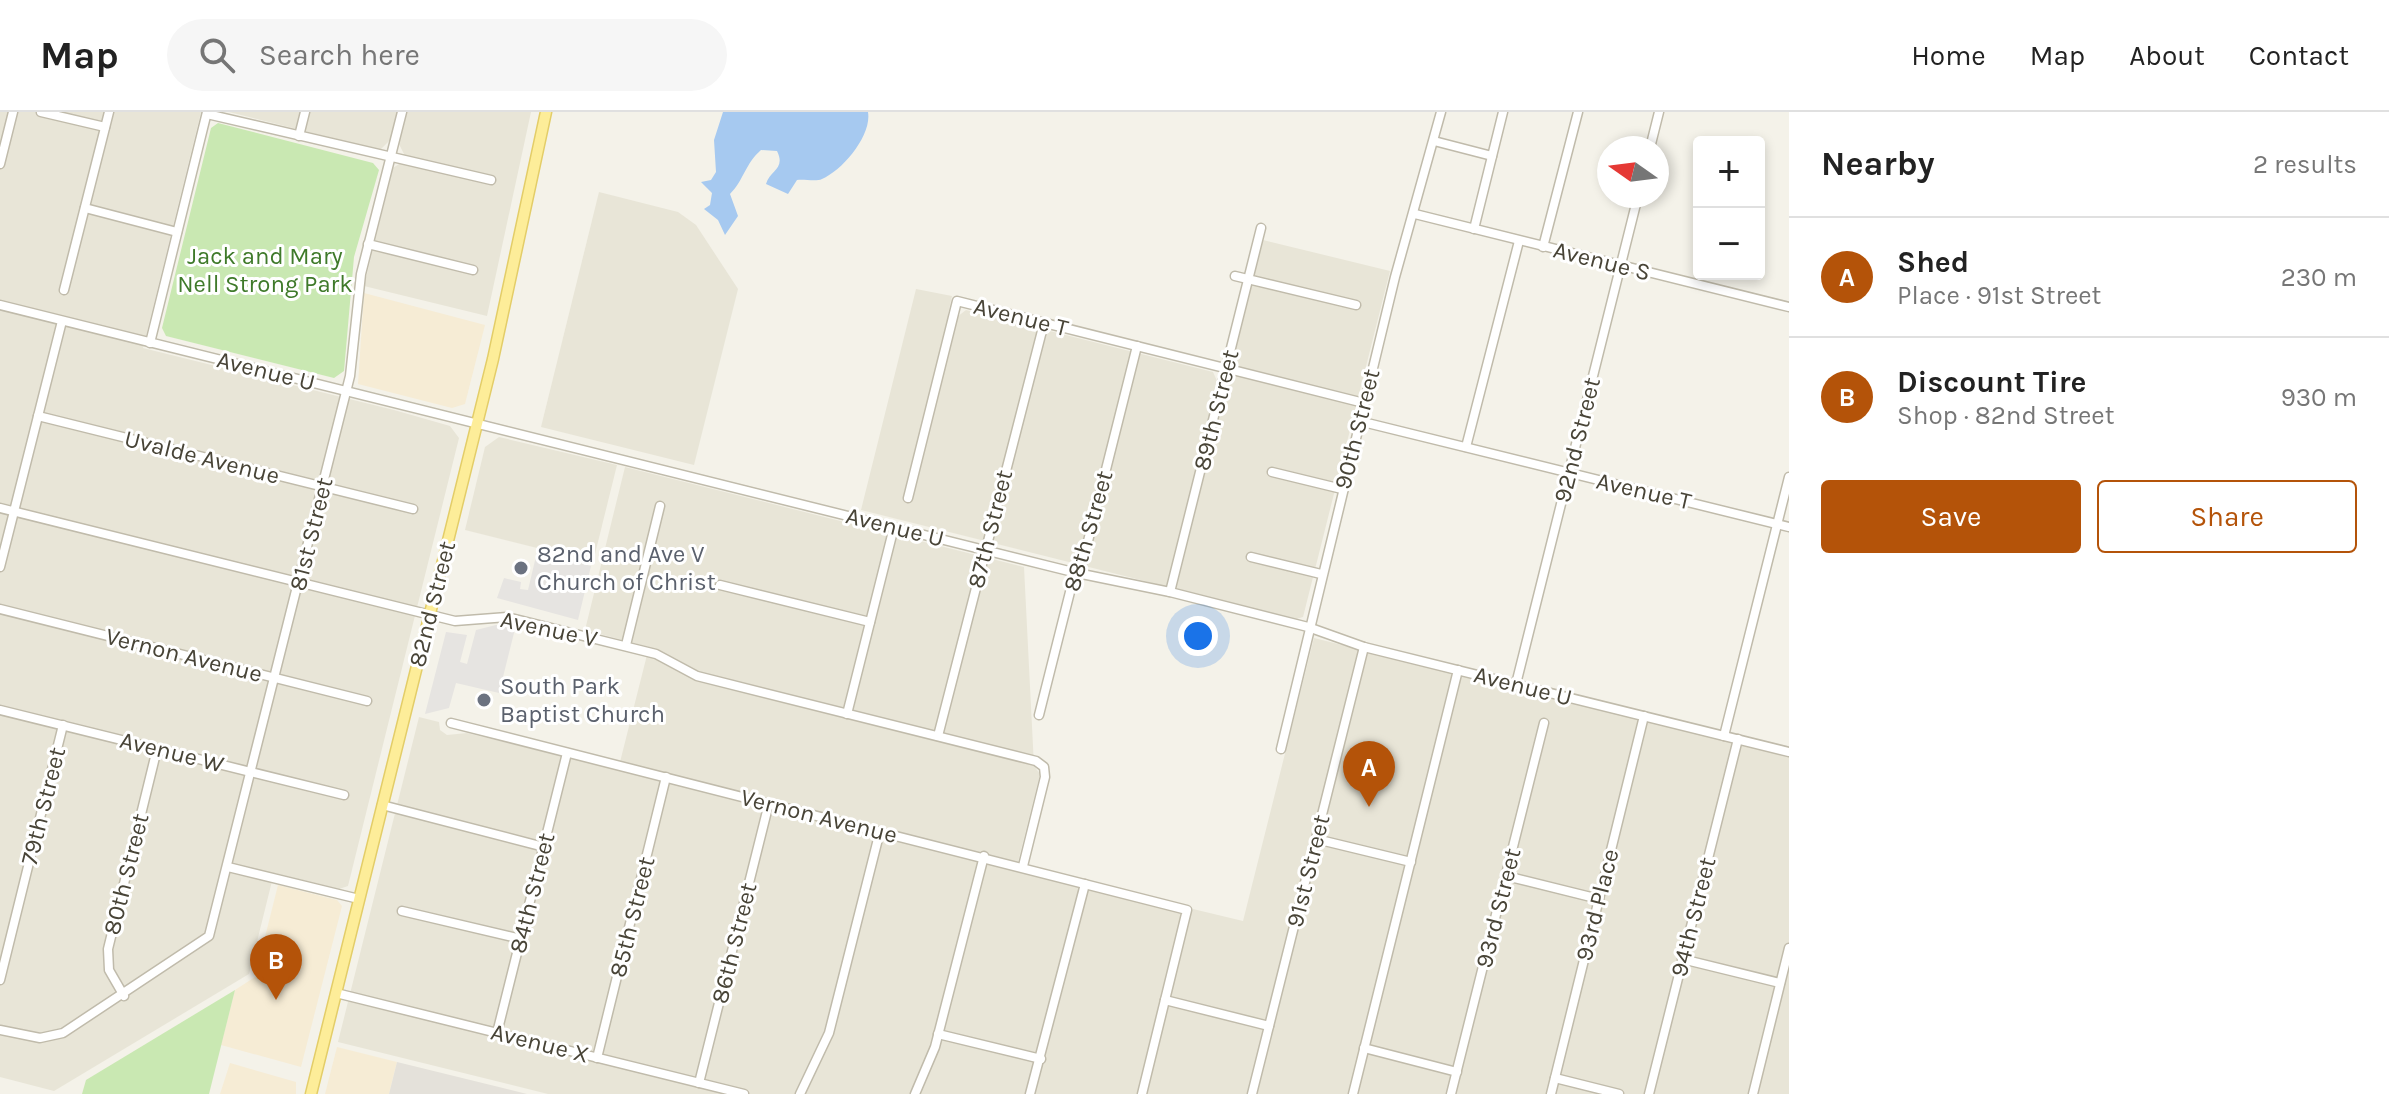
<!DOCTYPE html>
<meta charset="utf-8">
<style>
:root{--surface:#fff;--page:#f6f6f6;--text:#222;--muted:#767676;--line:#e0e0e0;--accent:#b45309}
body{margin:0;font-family:Karla,sans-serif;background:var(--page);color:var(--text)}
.controls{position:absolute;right:24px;top:24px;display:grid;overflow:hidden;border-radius:8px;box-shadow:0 4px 12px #0003}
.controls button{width:72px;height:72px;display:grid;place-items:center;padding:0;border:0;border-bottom:2px solid var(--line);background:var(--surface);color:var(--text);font:40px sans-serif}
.compass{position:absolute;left:1597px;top:24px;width:72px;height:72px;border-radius:50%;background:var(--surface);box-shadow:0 4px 12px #0003;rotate:284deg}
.you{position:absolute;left:1198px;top:524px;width:28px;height:28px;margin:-20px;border:6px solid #fff;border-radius:50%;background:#1a73e8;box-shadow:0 0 0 12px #1a73e833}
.badge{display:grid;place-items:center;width:52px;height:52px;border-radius:50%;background:var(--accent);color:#fff;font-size:26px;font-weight:700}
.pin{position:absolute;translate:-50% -66px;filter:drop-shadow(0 2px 4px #0008)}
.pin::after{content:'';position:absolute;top:42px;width:28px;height:24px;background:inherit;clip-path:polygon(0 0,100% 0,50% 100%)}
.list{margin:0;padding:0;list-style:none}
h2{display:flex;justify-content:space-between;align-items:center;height:104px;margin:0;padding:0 32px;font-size:34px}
h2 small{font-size:26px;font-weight:400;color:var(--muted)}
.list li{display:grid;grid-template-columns:52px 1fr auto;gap:24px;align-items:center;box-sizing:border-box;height:120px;padding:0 32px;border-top:2px solid var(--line)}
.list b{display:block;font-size:30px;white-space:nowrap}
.list p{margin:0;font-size:26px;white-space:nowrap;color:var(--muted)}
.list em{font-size:26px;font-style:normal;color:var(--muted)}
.actions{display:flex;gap:16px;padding:24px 32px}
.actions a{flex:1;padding:18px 0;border:2px solid var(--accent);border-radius:8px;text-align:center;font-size:28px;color:var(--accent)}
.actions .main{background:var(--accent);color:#fff}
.icon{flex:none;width:44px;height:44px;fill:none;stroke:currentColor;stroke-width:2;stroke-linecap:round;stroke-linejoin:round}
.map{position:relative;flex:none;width:1789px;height:982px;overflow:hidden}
header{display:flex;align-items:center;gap:48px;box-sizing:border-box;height:112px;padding:0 40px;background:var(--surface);border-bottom:2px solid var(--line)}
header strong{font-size:38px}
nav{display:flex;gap:44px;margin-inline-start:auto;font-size:28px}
.search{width:560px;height:72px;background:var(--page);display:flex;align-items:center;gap:20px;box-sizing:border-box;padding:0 28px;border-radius:44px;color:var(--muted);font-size:30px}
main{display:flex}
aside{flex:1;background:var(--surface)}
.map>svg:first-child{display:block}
</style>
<header>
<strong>Map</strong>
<div class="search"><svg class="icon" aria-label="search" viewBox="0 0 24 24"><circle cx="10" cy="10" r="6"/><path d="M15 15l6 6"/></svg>Search here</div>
<nav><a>Home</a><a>Map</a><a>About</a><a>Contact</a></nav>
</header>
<main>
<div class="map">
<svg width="1789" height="982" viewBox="0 0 1789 982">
<rect width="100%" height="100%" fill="#f4f2e9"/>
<g fill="#e8e5d7">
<path d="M 0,0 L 201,0 L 143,236 L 394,298 L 450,314 L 459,326 L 348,774 L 339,777 L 274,761 L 249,862 L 54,979 L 0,965 Z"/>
<path d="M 229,0 L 531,0 L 487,204 L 364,174 L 393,56 L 402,50 L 404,42 L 399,32 L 389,29 L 380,38 Z"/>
<path d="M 599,80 L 678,100 L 696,113 L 738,177 L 694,353 L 541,315 Z"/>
<path d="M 1263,128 L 1390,159 L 1303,505 L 1296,507 L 861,398 L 916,177 L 952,184 L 948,202 L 957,205 L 966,198 L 1213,260 L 1217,269 L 1227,271 L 1236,265 L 1239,254 L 1233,245 Z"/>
<path d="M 499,325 L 617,353 L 593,450 L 465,418 L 485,335 Z"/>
<path d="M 625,355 L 1024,455 L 1034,654 L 1040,662 L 1016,758 L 1191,801 L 1193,797 L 1243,809 L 1314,526 L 1789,644 L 1789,982 L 548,982 L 338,930 L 419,605 L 439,610 L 440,618 L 447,623 L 467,621 L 618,658 L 649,535 L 585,518 Z"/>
</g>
<g fill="#f6ecd5">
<path d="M 364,181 L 485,213 L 465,292 L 452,296 L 358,272 Z"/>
<path d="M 278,773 L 337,788 L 342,794 L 301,955 L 221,933 L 235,878 L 255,865 Z"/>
<path d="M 337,935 L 397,950 L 389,982 L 325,982 Z"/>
<path d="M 230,951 L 296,970 L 296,982 L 220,982 Z"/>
</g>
<path fill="#e4e1da" d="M 397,950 L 527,982 L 389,982 Z"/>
<g fill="#c9e8b2">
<path d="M 218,11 L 373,51 L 379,58 L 354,145 L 344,259 L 334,266 L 166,224 L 162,216 L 211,16 Z"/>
<path d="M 235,878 L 209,982 L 82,982 L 86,968 Z"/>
</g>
<g fill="#e6e4e1">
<path d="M 537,440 L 591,454 L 578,508 L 497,486 L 504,466 L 521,470 L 520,477 L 528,478 Z"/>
<path d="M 496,513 L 515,517 L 499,581 L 456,571 L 449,596 L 425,602 L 446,520 L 467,523 L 460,550 L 467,552 L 476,518 Z"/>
</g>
<path fill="#a6c9f0" d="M 723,0 L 868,0 C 872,23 843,58 822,67 C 816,70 805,67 797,68 L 788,82 L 766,72 C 770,58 786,57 777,39 L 761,38 C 745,52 744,68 730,82 L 738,104 L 725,123 L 718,108 L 704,97 L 710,93 L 712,81 L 701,70 L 711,68 L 716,60 L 714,28 Z"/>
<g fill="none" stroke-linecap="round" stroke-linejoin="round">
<defs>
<g id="minor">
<path d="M 41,0 L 105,15"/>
<path d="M 207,2 L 491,68"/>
<path d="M 299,24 L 305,0"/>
<path d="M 1434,29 L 1492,44"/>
<path d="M 1650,36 L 1659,0"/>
<path d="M 0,52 L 13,0"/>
<path d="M 85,96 L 177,120"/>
<path d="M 1415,102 L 1789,195"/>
<path d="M 1474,117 L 1503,0"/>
<path d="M 368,132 L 473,158"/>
<path d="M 1543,135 L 1578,0"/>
<path d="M 1235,164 L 1356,193"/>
<path d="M 64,178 L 109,0"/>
<path d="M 0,193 L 1077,461 L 1170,480 L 1308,515 L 1364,535 L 1789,640"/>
<path d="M 150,231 L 207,0"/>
<path d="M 38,304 L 413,397"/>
<path d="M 1359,309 L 1789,415"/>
<path d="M 1466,335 L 1519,129"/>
<path d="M 1272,360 L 1342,377"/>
<path d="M 908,386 L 957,189 L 1364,291"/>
<path d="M 0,396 L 455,509 L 507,505 L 656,542 L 697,564 L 1036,649 L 1044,655 L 1045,665 L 1023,754"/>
<path d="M 1251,445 L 1321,462"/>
<path d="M 0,455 L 62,209"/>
<path d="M 720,473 L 870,510"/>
<path d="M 1170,480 L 1261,116"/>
<path d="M 0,497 L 367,589"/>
<path d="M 626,533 L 660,394"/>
<path d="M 1516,572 L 1638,84"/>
<path d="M 0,598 L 344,683"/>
<path d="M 847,602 L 894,415"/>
<path d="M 1039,603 L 1072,472 L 1083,449 L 1137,234"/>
<path d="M 451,611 L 1187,798 L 1142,982"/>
<path d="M 938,624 L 1044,211"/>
<path d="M 1724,624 L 1789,365"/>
<path d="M 1281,637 L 1395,165 L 1441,0"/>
<path d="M 382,693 L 544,735"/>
<path d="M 1316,727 L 1411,750"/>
<path d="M 228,755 L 359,787"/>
<path d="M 1506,764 L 1599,787"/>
<path d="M 402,799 L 521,827"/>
<path d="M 1682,847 L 1780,871"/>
<path d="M 0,868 L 63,613"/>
<path d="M 336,881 L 744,982"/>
<path d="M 124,884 L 109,858 L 108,837 L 157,637"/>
<path d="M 1165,888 L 1269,914"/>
<path d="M 0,918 L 40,926 L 63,921 L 209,824 L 350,264 L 361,162 L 402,0"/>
<path d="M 497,921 L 567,641"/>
<path d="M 938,922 L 1041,947"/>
<path d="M 1364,936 L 1457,960"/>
<path d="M 597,946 L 666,665"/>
<path d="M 1555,966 L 1619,982"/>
<path d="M 699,971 L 769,691"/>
<path d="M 800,982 L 829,921 L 880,719"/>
<path d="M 915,982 L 935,935 L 984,744"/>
<path d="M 1030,982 L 1085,772"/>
<path d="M 1252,982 L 1364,535"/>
<path d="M 1353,982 L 1458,558"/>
<path d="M 1451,982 L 1544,611"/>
<path d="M 1551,982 L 1644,604"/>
<path d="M 1649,982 L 1738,627"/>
<path d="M 1753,982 L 1789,836"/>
</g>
<path id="major" d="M 311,982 L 493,247 L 546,0"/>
</defs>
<use href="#minor" stroke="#c0bbab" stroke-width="11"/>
<use href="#major" stroke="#e3cd68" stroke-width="13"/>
<use href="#minor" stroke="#fff" stroke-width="8"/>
<use href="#major" stroke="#fded99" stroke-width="10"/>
</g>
<g fill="#6b7280" stroke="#fff" stroke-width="3">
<circle cx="521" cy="456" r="8"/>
<circle cx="484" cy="588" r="8"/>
</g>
<g text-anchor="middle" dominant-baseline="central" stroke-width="6" stroke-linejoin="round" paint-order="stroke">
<g font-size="24" fill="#3f7a2a" stroke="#fff">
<text x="265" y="144">Jack and Mary<tspan x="265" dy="28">Nell Strong Park</tspan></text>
</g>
<g font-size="24" fill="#484437" stroke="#fff">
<text transform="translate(1602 149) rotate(14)">Avenue S</text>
<text transform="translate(1021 205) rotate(14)">Avenue T</text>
<text transform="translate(266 259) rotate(14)">Avenue U</text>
<text transform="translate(1216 298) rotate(-76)">89th Street</text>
<text transform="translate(1357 317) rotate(-76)">90th Street</text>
<text transform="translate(1577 328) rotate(-76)">92nd Street</text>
<text transform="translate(202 345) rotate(14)">Uvalde Avenue</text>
<text transform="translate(1644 379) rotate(13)">Avenue T</text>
<text transform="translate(895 415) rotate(14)">Avenue U</text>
<text transform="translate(990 417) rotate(-76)">87th Street</text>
<text transform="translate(1088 419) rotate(-74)">88th Street</text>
<text transform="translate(311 422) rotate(-76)">81st Street</text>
<text transform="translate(432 492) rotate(-76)">82nd Street</text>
<text transform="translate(549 517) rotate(12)">Avenue V</text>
<text transform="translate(184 543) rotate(14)">Vernon Avenue</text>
<text transform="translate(1523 574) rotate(14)">Avenue U</text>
<text transform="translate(172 640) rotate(14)">Avenue W</text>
<text transform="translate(43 694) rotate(-76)">79th Street</text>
<text transform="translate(819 704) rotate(14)">Vernon Avenue</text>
<text transform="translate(1308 759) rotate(-76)">91st Street</text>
<text transform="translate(126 762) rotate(-76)">80th Street</text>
<text transform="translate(532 781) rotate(-76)">84th Street</text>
<text transform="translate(1597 793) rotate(-76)">93rd Place</text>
<text transform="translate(1498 796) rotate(-76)">93rd Street</text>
<text transform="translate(632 805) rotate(-76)">85th Street</text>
<text transform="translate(1693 805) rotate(-76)">94th Street</text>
<text transform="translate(734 831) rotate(-76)">86th Street</text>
<text transform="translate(540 931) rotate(14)">Avenue X</text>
</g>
<g font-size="24" fill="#5b616d" stroke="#fff" text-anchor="start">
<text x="537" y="442">82nd and Ave V<tspan x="537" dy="28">Church of Christ</tspan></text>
<text x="500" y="574">South Park<tspan x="500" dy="28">Baptist Church</tspan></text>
</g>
</g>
</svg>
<div class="controls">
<button>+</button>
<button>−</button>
</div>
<svg class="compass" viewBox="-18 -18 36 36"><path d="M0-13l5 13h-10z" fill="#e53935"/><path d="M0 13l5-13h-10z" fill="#767676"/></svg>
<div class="you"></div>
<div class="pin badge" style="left:1369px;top:695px">A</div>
<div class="pin badge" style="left:276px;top:888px">B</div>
</div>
<aside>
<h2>Nearby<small>2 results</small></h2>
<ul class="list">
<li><span class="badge">A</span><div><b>Shed</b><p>Place · 91st Street</p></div><em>230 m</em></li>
<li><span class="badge">B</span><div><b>Discount Tire</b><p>Shop · 82nd Street</p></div><em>930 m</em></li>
</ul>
<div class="actions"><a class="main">Save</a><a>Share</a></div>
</aside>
</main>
